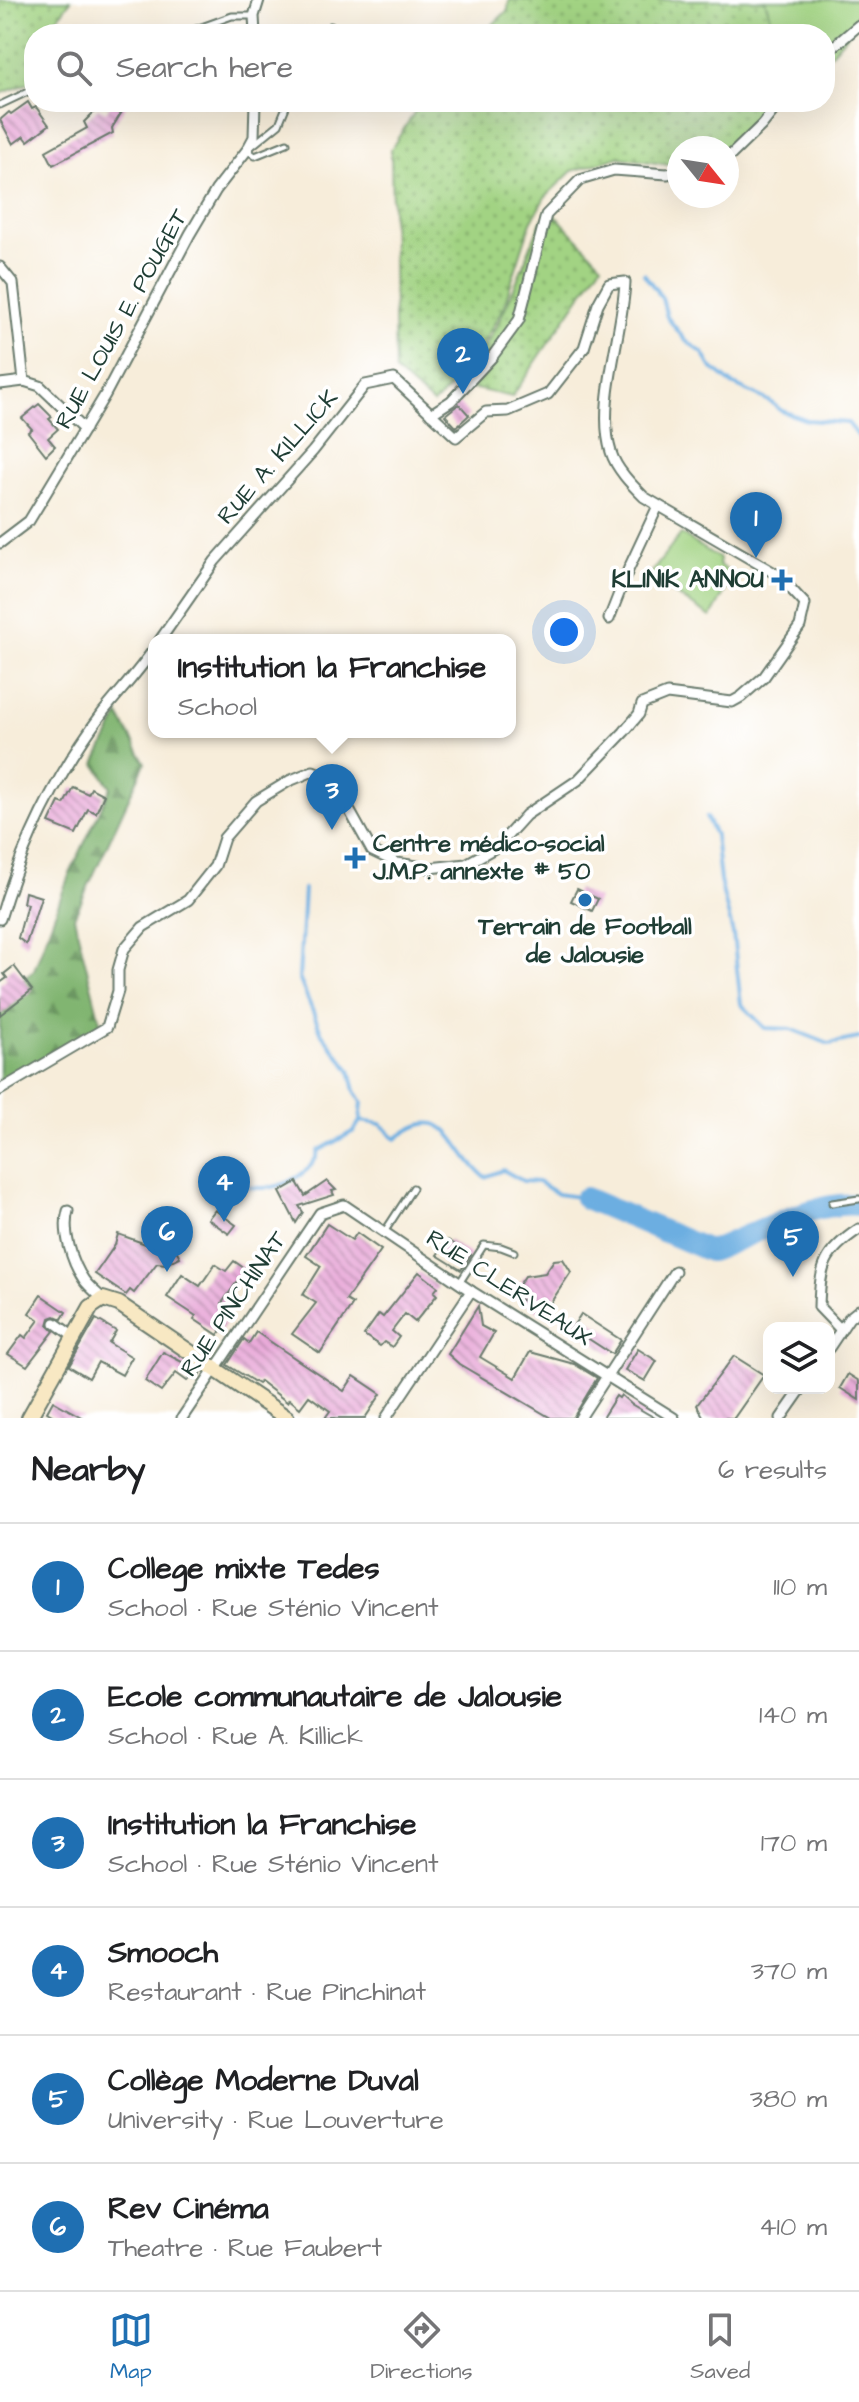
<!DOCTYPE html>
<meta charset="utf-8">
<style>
:root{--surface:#fff;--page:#f2f2f2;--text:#202124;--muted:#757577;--line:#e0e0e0;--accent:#1f6fb2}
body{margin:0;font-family:"Architects Daughter",sans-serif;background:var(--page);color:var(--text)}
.controls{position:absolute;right:24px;bottom:24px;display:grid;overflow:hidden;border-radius:16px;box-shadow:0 8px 32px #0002}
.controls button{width:72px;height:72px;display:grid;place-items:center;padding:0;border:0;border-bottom:2px solid var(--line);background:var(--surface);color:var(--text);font:40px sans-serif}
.compass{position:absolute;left:667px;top:136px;width:72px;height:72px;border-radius:50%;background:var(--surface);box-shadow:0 8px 32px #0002;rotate:120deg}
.you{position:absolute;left:564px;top:632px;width:28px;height:28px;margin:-20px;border:6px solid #fff;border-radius:50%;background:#1a73e8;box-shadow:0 0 0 12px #1a73e833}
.badge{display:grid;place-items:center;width:52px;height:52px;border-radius:50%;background:var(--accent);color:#fff;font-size:26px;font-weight:700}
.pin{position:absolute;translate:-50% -66px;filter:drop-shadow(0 2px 4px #0008)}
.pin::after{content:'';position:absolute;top:42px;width:28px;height:24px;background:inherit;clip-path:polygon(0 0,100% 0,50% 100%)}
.popup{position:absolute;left:148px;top:634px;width:368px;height:104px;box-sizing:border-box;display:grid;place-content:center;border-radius:16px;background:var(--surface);filter:drop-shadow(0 2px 6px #0005);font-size:26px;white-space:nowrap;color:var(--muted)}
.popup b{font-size:30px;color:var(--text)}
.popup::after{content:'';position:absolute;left:50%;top:100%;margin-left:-16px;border:16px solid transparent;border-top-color:var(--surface)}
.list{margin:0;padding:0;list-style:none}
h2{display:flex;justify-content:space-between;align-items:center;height:104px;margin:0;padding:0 32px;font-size:34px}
h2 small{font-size:26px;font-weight:400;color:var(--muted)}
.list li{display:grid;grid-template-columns:52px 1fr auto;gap:24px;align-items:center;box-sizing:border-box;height:128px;padding:0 32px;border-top:2px solid var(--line)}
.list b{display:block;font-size:30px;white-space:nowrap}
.list p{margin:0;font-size:26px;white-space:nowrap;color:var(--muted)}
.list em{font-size:26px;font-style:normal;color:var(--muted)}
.icon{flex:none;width:44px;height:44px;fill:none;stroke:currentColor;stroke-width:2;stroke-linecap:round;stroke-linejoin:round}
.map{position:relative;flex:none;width:859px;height:1418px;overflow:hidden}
.search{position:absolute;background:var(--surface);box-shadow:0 8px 32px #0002;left:24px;right:24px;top:24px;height:88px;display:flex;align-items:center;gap:20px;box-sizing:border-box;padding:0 28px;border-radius:32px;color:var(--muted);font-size:30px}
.sheet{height:872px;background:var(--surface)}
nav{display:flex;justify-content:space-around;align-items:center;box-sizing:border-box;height:112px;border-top:2px solid var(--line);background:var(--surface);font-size:22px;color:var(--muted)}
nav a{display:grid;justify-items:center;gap:4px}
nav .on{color:var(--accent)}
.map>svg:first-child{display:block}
</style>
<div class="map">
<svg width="859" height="1418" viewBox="0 0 859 1418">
<defs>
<pattern id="grass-dots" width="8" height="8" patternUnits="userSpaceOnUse" patternTransform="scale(2)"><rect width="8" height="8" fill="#a2d383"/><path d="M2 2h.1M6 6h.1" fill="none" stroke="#83ac6c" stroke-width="1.8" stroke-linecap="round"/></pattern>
<pattern id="forest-firs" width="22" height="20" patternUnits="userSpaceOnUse" patternTransform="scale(2)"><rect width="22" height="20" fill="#81b571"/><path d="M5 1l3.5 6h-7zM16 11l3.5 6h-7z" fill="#69945e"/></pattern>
<pattern id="building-back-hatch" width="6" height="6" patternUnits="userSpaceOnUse" patternTransform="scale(2)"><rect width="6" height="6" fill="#e9aad9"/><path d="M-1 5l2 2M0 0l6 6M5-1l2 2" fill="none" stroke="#bc8cb1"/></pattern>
</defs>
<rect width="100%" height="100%" fill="#fff"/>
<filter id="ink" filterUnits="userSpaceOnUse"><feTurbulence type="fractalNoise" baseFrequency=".0125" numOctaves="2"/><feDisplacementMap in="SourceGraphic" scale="16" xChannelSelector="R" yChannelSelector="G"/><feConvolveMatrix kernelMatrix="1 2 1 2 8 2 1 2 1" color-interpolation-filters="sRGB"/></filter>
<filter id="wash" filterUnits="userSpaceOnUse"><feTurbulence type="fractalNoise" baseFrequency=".006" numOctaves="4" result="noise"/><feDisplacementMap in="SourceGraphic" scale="32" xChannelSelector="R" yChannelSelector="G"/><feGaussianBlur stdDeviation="1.8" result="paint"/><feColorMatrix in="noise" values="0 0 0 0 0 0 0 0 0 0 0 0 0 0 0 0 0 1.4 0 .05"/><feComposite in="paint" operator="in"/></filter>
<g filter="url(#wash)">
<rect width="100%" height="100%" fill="#f7edda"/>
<g fill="url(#grass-dots)" stroke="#60885c" stroke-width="2">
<path d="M 0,0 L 71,0 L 46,34 L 34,34 L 34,81 L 0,94 Z"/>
<path d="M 509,0 L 765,0 L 776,34 L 483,34 L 508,10 Z"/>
<path d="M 421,102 L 769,102 L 727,149 L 679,148 L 679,163 L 669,165 L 619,157 L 572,171 L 545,197 L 531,222 L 503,308 L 467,372 L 433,404 L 395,371 L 391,149 Z"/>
<path d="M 553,213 L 602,264 L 512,397 L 457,385 C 498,339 518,277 541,221 Z"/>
</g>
<path fill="url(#forest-firs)" stroke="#507952" stroke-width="2" d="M 119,715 L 145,763 L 74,917 L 101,1025 L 0,1085 L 0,998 L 34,970 L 68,878 L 111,787 L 95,764 Z"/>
<g fill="#a2d383" stroke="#60885c" stroke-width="2">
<path d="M 765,0 L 859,0 L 859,21 L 825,60 L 825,34 L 776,34 Z"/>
<path d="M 681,534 L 720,559 L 719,565 L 734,575 L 711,617 L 648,577 Z"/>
</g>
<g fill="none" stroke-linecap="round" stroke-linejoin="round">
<g stroke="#6caee1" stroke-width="4">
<path d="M 644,274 L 662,298 L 667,317 L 685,340 L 703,353 L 711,367 L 732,384 L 769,401 L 782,411 L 807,420 L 848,423 L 859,437"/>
<path d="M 706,817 L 715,835 L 720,881 L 733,934 L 741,1004 L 765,1028 L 791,1029 L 829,1044 L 859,1038"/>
<path d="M 304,889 L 299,978 L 322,1034 L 350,1070 L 355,1091 L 362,1102 L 360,1121"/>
<path d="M 216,1184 C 232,1184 246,1188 262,1188 C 283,1188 314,1172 318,1151 L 354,1131 L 360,1121 L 381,1124 L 396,1139 C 449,1097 452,1151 485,1177 L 503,1170 L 523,1181 L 538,1182 L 557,1194 L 585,1198"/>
</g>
<path stroke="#6caee1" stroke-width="22" d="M 585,1198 L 710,1251 C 754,1235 811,1200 859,1205"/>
</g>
<g id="blocks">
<g fill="url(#building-back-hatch)">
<path d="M 28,102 L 32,109 L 36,107 L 49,125 L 28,141 L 24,136 L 13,144 L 0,120 L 9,112 L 11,114 Z"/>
<path d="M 112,102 L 128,102 L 112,128 L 113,133 L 53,165 L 46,151 L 87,128 L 84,122 L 98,108 L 106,112 Z"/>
<path d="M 39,404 L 52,417 L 49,419 L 58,429 L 48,438 L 55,446 L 46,455 L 28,432 L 32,429 L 22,418 Z"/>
<path d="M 459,404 L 469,415 L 456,427 L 445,415 Z"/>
<path d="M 73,787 L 88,794 L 91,788 L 104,795 L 96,813 L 88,809 L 76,834 L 49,823 L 59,802 L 64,804 Z"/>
<path d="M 577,889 L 598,899 L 592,911 L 571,901 Z"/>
<path d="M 25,892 L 41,897 L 26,944 L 18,938 L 27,904 L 23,903 Z"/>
<path d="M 14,966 L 32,990 L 0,1015 L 0,983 L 7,978 L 4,974 Z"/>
<path d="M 327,1181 L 336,1190 L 332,1191 L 334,1195 L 299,1206 L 303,1212 L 296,1223 L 280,1192 L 297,1182 L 305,1196 Z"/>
<path d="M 215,1210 L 236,1225 L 229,1234 L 208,1219 Z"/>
<path d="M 327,1224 L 352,1240 L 357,1233 L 381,1250 L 346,1300 L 353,1304 L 320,1353 L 292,1334 L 316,1303 L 303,1295 L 321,1266 L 306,1256 Z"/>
<path d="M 118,1234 L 162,1250 L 175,1248 L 180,1257 L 166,1264 L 157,1263 L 134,1293 L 130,1290 L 126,1295 L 95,1274 L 115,1245 Z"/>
<path d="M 448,1240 L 471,1255 L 461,1270 L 437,1255 Z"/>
<path d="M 563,1259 L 571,1272 L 543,1314 L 513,1294 L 525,1276 L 545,1273 L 554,1260 Z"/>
<path d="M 234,1261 L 255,1276 L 248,1285 L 239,1279 L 222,1303 L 229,1308 L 220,1321 L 225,1324 L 218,1335 L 194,1319 L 196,1316 L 167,1297 L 182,1274 L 200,1286 L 215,1264 L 226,1271 Z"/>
<path d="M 419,1272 L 438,1287 L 434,1292 L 437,1295 L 415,1322 L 405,1314 L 392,1331 L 399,1337 L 392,1347 L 384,1342 L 380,1346 L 364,1335 L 379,1314 L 383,1317 Z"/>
<path d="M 41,1295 L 66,1312 L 62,1319 L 55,1316 L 50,1318 L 48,1325 L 54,1331 L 27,1366 L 8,1354 L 22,1335 L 26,1338 L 39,1320 L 29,1313 Z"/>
<path d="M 478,1306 L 481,1326 L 494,1333 L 480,1357 L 515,1378 L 530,1352 L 574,1364 L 597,1378 L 573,1418 L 551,1418 L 459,1364 L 448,1354 Z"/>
<path d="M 581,1314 L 621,1340 L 612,1354 L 572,1328 Z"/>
<path d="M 96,1319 L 116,1331 L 109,1343 L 132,1357 L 122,1375 L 98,1362 L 89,1378 L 69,1366 Z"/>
<path d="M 256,1332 L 344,1391 L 354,1376 L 381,1394 L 365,1418 L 325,1418 L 330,1411 L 309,1396 L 300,1408 L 289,1399 L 287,1402 L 260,1381 L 258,1384 L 227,1365 L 244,1339 L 249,1343 Z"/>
<path d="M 638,1349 L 657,1361 L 645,1381 L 625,1370 Z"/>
<path d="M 163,1352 L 201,1372 L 196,1380 L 191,1377 L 187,1381 L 176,1373 L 161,1392 L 145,1381 Z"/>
<path d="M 734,1356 L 764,1375 L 734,1418 L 704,1418 L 697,1405 Z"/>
<path d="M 848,1374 L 859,1381 L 859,1400 L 840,1388 Z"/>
<path d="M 621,1395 L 631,1404 L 655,1418 L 602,1418 L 616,1396 L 619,1398 Z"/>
<path d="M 53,1401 L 83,1418 L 57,1418 L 47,1412 Z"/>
</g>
</g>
</g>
<g filter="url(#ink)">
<use href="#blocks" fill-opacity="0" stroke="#6b7b6e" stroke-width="2"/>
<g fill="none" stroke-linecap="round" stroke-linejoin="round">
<defs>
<g id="lane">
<path d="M 182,34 L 232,16 L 253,16"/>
<path d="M 321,34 L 330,26 L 369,34"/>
<path d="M 0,105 L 34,89"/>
<path d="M 287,143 L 255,156 L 247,150 L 279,124 L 288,102"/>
<path d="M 832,1203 L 859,1199"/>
<path d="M 385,1231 L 413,1188"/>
<path d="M 460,1282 L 484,1245 L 501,1247 L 514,1252"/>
</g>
<g id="street">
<path d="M 255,34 L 254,16 L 259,0"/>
<path d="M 825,54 L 859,25"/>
<path d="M 727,159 L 762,125 L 780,102"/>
<path d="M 0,267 L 13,283 L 24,381"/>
<path d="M 0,384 L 24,381 L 40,386 L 85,429"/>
<path d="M 431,414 L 451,401 L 492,357 L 519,320 L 546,215 L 580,180 L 614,170 L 667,174 L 679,172"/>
<path d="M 0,543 L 29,521 L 105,395 L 190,234 L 216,190 L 247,150 L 254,137 L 255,102"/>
<path d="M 609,619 L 629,568 L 658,506"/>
<path d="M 0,919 C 22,845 57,773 104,711 C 121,690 139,671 154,649"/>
<path d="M 0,1090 L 107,1027 L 118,991 L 118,970 L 124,949 L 143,927 L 188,900 L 215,866 L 224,838 L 256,801 L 289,781 L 313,771 L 332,779 L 372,851 L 397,863 L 430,868 L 466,864 L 498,846 L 526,815 L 578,780 L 624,732 L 639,714 L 642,704 L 667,694 L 732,702 L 741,697 L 764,677 L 800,626 L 805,604 L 778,575 L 644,497 C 632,485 616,469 611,452 C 596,405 623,333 625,282 L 609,284 L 598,304 L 584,348 L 548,394 L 508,411 L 486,412 L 456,437 L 394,379 L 365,385 L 313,451 L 215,561 L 160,640"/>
<path d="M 68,1211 C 62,1231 72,1263 84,1280 C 89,1287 97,1293 103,1299"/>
<path d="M 55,1323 L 74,1337"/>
<path d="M 841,1330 L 819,1307 C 820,1266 824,1252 859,1229"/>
<path d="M 829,1348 L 849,1318 L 859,1310"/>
<path d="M 182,1418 L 320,1213 L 344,1205 L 471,1291 L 674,1418"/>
<path d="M 386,1418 L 471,1291"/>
<path d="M 580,1418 L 675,1271"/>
<path d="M 781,1418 L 802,1388"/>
</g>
<path id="secondary" d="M 29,1418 L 91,1307 L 103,1299 L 119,1304 L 287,1418"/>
</defs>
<use href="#lane" stroke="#6b7b6e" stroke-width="9"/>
<use href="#street" stroke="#6b7b6e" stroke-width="13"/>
<use href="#secondary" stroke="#6b7b6e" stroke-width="18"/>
<use href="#lane" stroke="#fff" stroke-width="5"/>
<use href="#street" stroke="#fff" stroke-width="9"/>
<use href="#secondary" stroke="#f8e8c3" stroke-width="14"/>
</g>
</g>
<g fill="#1f6fb2" stroke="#fff" stroke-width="3">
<path d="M778 568h8v8h8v8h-8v8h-8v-8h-8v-8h8z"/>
<path d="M351 846h8v8h8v8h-8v8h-8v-8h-8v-8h8z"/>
<circle cx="585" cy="900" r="8"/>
</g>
<g text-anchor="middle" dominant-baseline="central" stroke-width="7" stroke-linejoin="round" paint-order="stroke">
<g font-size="24" fill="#1f3d34" stroke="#fff">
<text transform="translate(122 319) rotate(-61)">RUE LOUIS E. POUGET</text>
<text transform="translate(278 457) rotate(-49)">RUE A. KILLICK</text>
<text transform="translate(509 1288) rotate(33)">RUE CLERVEAUX</text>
<text transform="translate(234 1304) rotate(-56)">RUE PINCHINAT</text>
</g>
<g font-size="24" font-weight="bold" fill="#1f3d34" stroke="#fff" text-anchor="end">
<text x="764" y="580">KLINIK ANNOU</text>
<text x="373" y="844" text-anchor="start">Centre médico-social<tspan x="373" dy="28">J.M.P. annexte # 50</tspan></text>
<text x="585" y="927" text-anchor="middle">Terrain de Football<tspan x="585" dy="28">de Jalousie</tspan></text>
</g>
</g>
</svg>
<div class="controls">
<button><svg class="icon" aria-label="layers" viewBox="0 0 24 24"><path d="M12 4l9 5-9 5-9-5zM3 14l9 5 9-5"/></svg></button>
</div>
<svg class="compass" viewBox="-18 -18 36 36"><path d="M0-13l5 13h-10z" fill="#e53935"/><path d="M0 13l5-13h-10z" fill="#757577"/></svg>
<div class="you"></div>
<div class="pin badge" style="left:756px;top:558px">1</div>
<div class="pin badge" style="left:463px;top:394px">2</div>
<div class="pin badge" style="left:332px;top:830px">3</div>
<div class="popup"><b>Institution la Franchise</b>School</div>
<div class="pin badge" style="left:224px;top:1222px">4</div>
<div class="pin badge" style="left:793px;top:1277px">5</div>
<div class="pin badge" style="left:167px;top:1272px">6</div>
<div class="search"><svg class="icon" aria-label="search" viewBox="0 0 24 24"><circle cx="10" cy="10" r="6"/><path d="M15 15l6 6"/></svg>Search here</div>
</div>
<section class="sheet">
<h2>Nearby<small>6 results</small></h2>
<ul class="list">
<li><span class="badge">1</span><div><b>College mixte Tedes</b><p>School · Rue Sténio Vincent</p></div><em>110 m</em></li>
<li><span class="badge">2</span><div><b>Ecole communautaire de Jalousie</b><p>School · Rue A. Killick</p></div><em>140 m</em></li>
<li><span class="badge">3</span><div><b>Institution la Franchise</b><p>School · Rue Sténio Vincent</p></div><em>170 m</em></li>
<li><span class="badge">4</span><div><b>Smooch</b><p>Restaurant · Rue Pinchinat</p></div><em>370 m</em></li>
<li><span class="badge">5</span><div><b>Collège Moderne Duval</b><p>University · Rue Louverture</p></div><em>380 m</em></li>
<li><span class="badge">6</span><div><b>Rev Cinéma</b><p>Theatre · Rue Faubert</p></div><em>410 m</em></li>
</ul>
</section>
<nav>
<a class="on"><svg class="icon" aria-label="map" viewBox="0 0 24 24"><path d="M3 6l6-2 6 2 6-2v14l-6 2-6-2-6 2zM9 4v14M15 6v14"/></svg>Map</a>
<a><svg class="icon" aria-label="directions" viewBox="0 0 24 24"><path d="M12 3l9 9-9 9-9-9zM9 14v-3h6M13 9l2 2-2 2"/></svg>Directions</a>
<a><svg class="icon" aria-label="saved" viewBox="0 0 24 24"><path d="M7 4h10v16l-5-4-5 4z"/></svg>Saved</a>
</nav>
